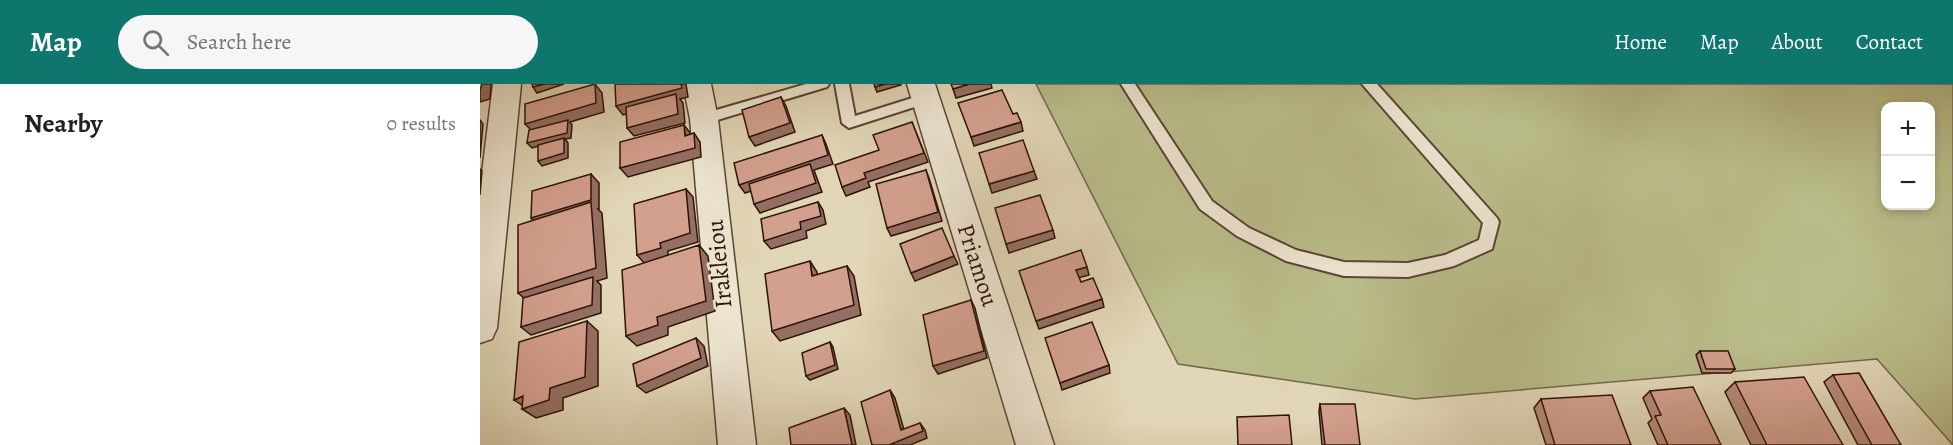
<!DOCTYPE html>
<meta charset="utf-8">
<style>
:root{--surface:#fff;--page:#f6f6f6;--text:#202124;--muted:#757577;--line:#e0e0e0;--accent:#0f766e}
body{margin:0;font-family:Alegreya,serif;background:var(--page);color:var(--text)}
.controls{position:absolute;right:18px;top:18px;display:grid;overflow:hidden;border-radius:12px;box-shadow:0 3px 9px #0003}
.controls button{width:54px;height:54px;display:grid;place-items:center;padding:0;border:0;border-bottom:2px solid var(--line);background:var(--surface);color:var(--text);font:30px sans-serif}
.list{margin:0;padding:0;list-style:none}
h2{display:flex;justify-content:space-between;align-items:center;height:78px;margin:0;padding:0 24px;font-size:26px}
h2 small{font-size:20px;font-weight:400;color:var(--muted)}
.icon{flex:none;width:33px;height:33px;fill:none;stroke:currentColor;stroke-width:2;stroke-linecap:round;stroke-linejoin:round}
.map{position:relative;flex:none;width:1473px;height:361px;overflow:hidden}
header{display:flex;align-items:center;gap:36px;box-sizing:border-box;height:84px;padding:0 30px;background:var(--accent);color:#fff}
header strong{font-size:28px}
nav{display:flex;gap:33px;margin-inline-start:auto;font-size:21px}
.search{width:420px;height:54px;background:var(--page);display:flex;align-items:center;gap:15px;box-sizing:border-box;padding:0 21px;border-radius:33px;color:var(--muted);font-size:22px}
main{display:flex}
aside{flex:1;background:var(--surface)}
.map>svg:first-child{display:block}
</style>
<header>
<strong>Map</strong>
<div class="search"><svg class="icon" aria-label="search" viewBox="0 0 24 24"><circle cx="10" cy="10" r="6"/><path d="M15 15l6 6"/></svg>Search here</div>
<nav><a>Home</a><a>Map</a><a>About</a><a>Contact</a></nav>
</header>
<main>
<aside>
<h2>Nearby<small>0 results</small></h2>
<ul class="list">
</ul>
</aside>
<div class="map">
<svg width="1473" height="361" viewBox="0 0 1473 361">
<rect width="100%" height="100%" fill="#e1d6b7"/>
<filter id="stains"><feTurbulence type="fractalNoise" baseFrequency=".00333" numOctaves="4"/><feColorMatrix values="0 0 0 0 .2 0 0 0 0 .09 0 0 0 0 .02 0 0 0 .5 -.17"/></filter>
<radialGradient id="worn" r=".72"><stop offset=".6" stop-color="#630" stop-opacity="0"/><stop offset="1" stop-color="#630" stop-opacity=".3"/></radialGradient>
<path fill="#b9bc8a" stroke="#746849" stroke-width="1.5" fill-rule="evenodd" d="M 556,0 L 1473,0 L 1473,361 L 1397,275 L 935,315 L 698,280 ZM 1406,22 L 1450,22 L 1450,122 L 1406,122 Z"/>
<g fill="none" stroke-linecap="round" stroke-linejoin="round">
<defs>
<g id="lane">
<path d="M 326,0 L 349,0 L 347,3 L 224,40 L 217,35 L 219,31 Z"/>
<path d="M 355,0 L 369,0 L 375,32 L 445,10 L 452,15 L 450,18 L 369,44 L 362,39 Z"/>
<path d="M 641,0 L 655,0 L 732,117 L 769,144 L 816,166 L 864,178 L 928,179 L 965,171 L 999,156 L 1003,139 L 882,0 L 897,0 L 1017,134 L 1019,138 L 1012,165 L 974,182 L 928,193 L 864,192 L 806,177 L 757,152 L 720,125 Z"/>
</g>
<g id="street">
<path d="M 13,0 L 41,0 L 17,244 L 12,255 L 0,259 L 0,105 Z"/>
<path d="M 203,0 L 231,0 L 238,35 L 276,361 L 238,361 L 210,35 Z"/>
<path d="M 427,0 L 455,0 L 574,361 L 536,361 Z"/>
</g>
</defs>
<use href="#lane" stroke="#5b4434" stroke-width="4"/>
<use href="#street" stroke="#5b4434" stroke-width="3"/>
<use href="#lane" fill="#ece4d0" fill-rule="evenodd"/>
<use href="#street" fill="#ece4d0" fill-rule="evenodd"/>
</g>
<g fill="#b5897a" stroke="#2e1308" stroke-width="1.5">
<path d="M 1220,267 L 1255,285 L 1251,289 L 1222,289 L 1216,271 Z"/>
<path d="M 1353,291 L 1421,361 L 1378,361 L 1344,298 Z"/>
<path d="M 1255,298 L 1363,361 L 1271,361 L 1245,308 Z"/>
<path d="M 1170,307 L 1241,361 L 1178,361 L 1168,339 L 1172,335 L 1163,314 Z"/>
<path d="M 1061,315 L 1151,361 L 1066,361 L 1054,324 Z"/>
<path d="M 840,320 L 880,361 L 842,361 L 839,327 Z"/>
</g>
<g fill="#946f63" stroke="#2e1308" stroke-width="1.5">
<path d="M 2,0 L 11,0 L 10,15 L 0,18 L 0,6 Z"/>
<path d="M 64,0 L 84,0 L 57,9 L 53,3 Z"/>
<path d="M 115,0 L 122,9 L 124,28 L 90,38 L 92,41 L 91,54 L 85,55 L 88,59 L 88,74 L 62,82 L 58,77 L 84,55 L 52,64 L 47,59 L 54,49 L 45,40 Z"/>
<path d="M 201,0 L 206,0 L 208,13 L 200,15 L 203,19 L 205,39 L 154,52 L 147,44 L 197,16 L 143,31 L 136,22 Z"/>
<path d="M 405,0 L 421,0 L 421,1 L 397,8 L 395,3 Z"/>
<path d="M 489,0 L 511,0 L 512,4 L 476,14 L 473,5 Z"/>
<path d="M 301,13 L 306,22 L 315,48 L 275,62 L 269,53 Z"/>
<path d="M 0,36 L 3,40 L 0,74 Z"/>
<path d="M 432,38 L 448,78 L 388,98 L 390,103 L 366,112 L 362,103 L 384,89 Z"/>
<path d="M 541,38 L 543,47 L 494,62 L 491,53 Z"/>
<path d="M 204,41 L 211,50 L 205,52 Z"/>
<path d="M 214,49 L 220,58 L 221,73 L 148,93 L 140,84 Z"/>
<path d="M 342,51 L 346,60 L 353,80 L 334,86 L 342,108 L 280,129 L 274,120 L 333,87 L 265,109 L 259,101 Z"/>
<path d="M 0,85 L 2,87 L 0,111 Z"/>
<path d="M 446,86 L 449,94 L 462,137 L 411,152 L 407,144 Z"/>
<path d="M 554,87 L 557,95 L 512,109 L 509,100 Z"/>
<path d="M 111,90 L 119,99 L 119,125 L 118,125 L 122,129 L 127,194 L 117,197 L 121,201 L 121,229 L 51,251 L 41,243 L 51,220 L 38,209 L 60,142 L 51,134 Z"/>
<path d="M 206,105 L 213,113 L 218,158 L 188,167 L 188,172 L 165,180 L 157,171 L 180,159 Z"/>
<path d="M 338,118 L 343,126 L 346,140 L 326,147 L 327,154 L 291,165 L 284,157 L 320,138 Z"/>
<path d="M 573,146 L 575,154 L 529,169 L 526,160 Z"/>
<path d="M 219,161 L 228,172 L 235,227 L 188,243 L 188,251 L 157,262 L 146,252 L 177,233 Z"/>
<path d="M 474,172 L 478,180 L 435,197 L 431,189 Z"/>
<path d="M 330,177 L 337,188 L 339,203 L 332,192 Z"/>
<path d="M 367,182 L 374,192 L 381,231 L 300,257 L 292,247 Z"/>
<path d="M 607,183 L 609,191 L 598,194 L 596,186 Z"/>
<path d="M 622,215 L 624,223 L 559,245 L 556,237 Z"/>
<path d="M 491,216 L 495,224 L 507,274 L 458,290 L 453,282 Z"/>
<path d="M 107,237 L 118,247 L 118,302 L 83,314 L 83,326 L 56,334 L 42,325 L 46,324 L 34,316 L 43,312 L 70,304 Z"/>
<path d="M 216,254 L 224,262 L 228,282 L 166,309 L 157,302 Z"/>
<path d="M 350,258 L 353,263 L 358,285 L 330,296 L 326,292 Z"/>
<path d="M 629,281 L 630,289 L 582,306 L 580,299 Z"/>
<path d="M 410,306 L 415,314 L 426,353 L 421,346 Z"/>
<path d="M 364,324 L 370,331 L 376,361 L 372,361 Z"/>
<path d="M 440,339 L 445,346 L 447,354 L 430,361 L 409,361 Z"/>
</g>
<g fill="#d39f8e" stroke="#2e1308" stroke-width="1.5">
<path d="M 52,0 L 64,0 L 53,3 Z"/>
<path d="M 115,0 L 116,19 L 45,40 L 45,20 Z"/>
<path d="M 135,0 L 201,0 L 202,4 L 136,22 Z"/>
<path d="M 394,0 L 405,0 L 395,3 Z"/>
<path d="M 471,0 L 489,0 L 473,5 Z"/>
<path d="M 522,6 L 533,30 L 537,29 L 541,38 L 491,53 L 478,19 Z"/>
<path d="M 196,10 L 198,30 L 147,44 L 146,23 Z"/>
<path d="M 301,13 L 310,39 L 269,53 L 262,26 Z"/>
<path d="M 88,36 L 87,49 L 47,59 L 49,46 Z"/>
<path d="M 432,38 L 444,69 L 384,89 L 386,94 L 362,103 L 355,81 L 399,66 L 393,51 Z"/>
<path d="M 204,41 L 205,52 L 214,49 L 215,64 L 140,84 L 140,58 Z"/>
<path d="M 342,51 L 348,71 L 259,101 L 254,79 Z"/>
<path d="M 84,54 L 84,69 L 58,77 L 58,61 Z"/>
<path d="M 543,56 L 554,87 L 509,100 L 499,69 Z"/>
<path d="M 330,80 L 336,99 L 274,120 L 269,100 Z"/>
<path d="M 446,86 L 458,128 L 407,144 L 396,100 Z"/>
<path d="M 111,90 L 111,116 L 51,134 L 52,107 Z"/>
<path d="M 206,105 L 210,149 L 180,159 L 181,164 L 157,171 L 154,120 Z"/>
<path d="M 560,111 L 573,146 L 526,160 L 515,124 Z"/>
<path d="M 111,118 L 116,184 L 38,209 L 38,141 Z"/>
<path d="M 338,118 L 341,132 L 320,138 L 321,145 L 284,157 L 281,135 Z"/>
<path d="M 462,144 L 474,172 L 431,189 L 420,160 Z"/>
<path d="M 219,161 L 226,217 L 177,233 L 178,241 L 146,252 L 142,186 Z"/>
<path d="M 601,166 L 607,183 L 596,186 L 601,198 L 613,194 L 622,215 L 556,237 L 539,187 Z"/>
<path d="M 330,177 L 332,192 L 367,182 L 374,221 L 292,247 L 285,190 Z"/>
<path d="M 113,193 L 112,221 L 41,243 L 43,214 Z"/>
<path d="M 491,216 L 504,267 L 453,282 L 443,231 Z"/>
<path d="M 107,237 L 105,293 L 70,304 L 69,316 L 42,325 L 43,312 L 34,316 L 39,258 Z"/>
<path d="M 612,238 L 629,281 L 580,299 L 565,254 Z"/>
<path d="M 216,254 L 221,274 L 157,302 L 153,280 Z"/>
<path d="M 350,258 L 355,281 L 326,292 L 322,269 Z"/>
<path d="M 1220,267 L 1248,267 L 1255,285 L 1226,285 Z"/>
<path d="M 1379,289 L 1421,361 L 1392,361 L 1353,291 Z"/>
<path d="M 1324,293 L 1363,361 L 1287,361 L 1255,298 Z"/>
<path d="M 1213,303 L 1241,361 L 1188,361 L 1175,332 L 1181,331 L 1170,307 Z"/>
<path d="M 410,306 L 421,346 L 440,339 L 443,347 L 409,361 L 392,361 L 381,318 Z"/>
<path d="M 1132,311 L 1151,361 L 1075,361 L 1061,315 Z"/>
<path d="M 840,320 L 875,320 L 880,361 L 845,361 Z"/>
<path d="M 364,324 L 372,361 L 311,361 L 309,344 Z"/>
<path d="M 809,331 L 812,361 L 758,361 L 757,333 Z"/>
</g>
<g text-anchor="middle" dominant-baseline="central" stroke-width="5" stroke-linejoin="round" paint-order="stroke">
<g font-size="24" fill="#2e1308" stroke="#ece4d0">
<text transform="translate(239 180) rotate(-96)">Irakleiou</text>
<text transform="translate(498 181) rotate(72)">Priamou</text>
</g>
</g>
<rect width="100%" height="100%" filter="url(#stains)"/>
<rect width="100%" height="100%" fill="url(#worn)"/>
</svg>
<div class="controls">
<button>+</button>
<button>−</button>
</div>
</div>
</main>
